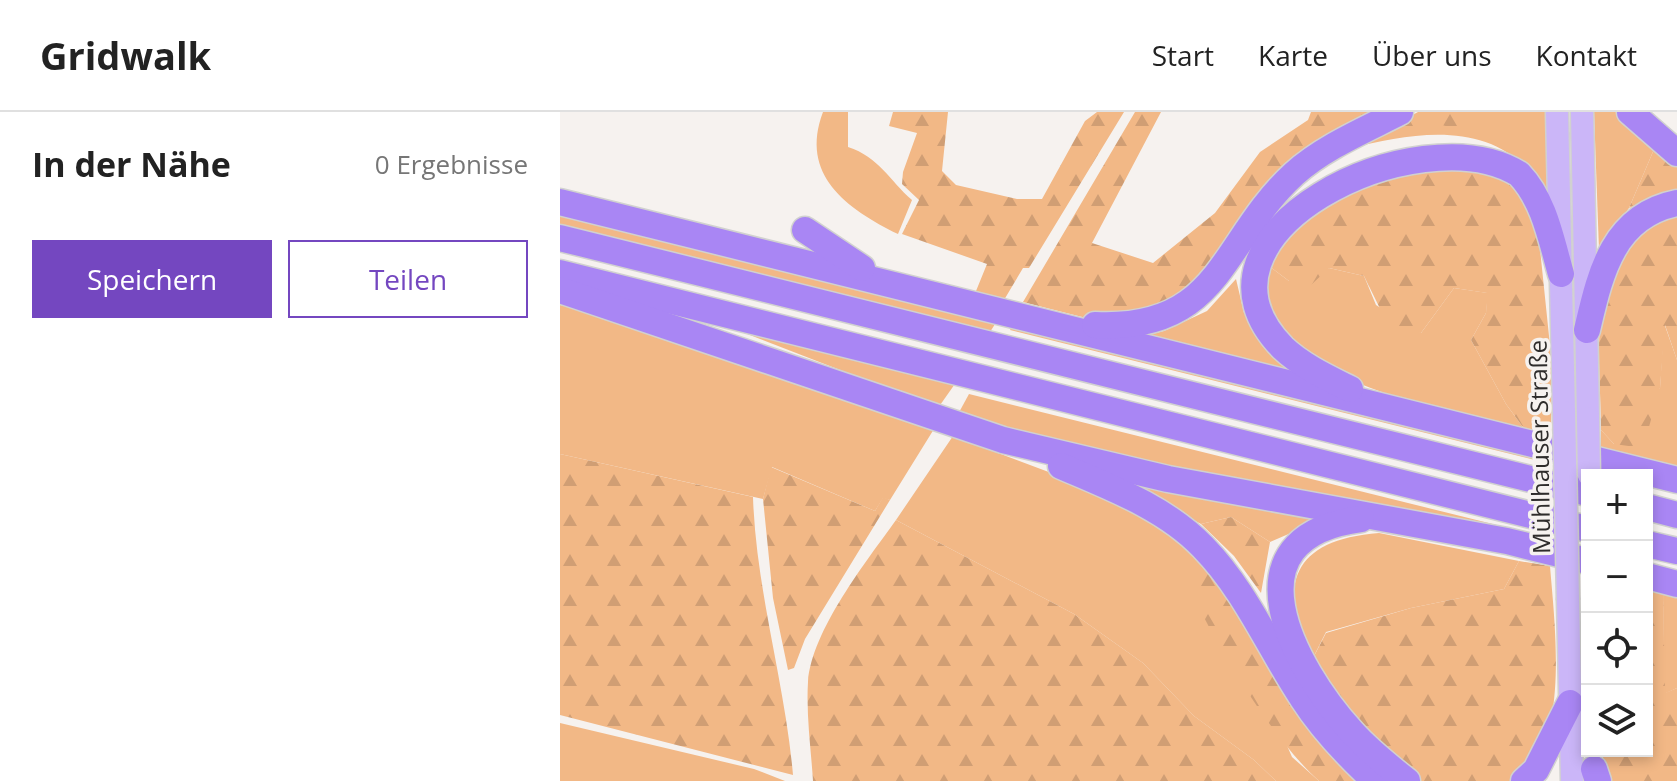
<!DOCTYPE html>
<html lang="de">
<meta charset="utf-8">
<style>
:root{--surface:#fff;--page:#f2f2f2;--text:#222;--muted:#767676;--line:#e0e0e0;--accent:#7447c0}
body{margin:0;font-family:"Open Sans",sans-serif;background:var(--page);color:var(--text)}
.controls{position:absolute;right:24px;bottom:24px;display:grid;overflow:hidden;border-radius:0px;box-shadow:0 4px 12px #0003}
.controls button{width:72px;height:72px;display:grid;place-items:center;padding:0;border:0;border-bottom:2px solid var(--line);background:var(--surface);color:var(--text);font:40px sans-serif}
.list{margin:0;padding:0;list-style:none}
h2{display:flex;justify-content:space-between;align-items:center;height:104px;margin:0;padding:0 32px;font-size:34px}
h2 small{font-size:26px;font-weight:400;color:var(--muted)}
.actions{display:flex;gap:16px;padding:24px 32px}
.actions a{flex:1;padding:18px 0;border:2px solid var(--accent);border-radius:0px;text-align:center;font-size:28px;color:var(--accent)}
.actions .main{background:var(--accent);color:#fff}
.icon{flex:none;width:44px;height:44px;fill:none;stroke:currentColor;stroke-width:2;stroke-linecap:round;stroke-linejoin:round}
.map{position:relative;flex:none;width:1117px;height:669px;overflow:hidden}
header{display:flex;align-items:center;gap:48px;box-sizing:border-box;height:112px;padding:0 40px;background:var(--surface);border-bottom:2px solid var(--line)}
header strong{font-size:38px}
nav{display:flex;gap:44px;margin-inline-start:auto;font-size:28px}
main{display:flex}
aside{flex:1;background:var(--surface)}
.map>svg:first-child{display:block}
</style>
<header>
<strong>Gridwalk</strong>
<nav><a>Start</a><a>Karte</a><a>Über uns</a><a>Kontakt</a></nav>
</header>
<main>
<aside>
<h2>In der Nähe<small>0 Ergebnisse</small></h2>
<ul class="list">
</ul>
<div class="actions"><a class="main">Speichern</a><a>Teilen</a></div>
</aside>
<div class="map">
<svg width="1117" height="669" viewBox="0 0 1117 669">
<defs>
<pattern id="forest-firs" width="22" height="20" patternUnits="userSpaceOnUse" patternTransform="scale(2)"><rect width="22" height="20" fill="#f2b886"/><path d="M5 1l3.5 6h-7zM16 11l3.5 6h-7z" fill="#d09e74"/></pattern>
</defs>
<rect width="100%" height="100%" fill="#f6f2ef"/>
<g fill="#f2b886">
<path d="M 263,0 L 288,0 L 288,35 C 319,45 329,68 352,88 L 338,122 C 287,97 239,63 263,0 Z"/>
<path d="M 858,0 L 989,0 L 992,105 C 984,90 977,69 966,56 C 921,8 847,22 791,36 Z"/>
<path d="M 1034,0 L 1061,0 L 1095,35 L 1069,96 L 1039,138 Z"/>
<path d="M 0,102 L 437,209 L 430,220 L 0,113 Z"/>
<path d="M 705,151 L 729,169 L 769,156 L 804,164 L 816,193 L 861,221 L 894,176 L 928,181 L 926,201 L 911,228 L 946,292 L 965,318 C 894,300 755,276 714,211 C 703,193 706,171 705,151 Z"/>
<path d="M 676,167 L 684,201 L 736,265 L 575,226 L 604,219 L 647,199 Z"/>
<path d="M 0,193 L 14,196 L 374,317 L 330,388 L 323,386 L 315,399 L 212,355 L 203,387 L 0,342 Z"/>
<path d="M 456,208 L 991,345 L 991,352 L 450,218 Z"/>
<path d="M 1104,211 L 1117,248 L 1117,355 L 1041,336 L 1041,318 L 1054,332 L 1100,276 Z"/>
<path d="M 177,218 L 397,269 L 378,296 Z"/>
<path d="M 409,282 L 993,427 L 993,433 L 681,378 L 397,304 Z"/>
<path d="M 393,324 L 502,365 L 595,411 L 644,445 L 732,645 L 759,669 L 716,669 L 694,648 L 634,604 L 583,551 L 514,502 L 336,408 Z"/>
<path d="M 557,367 L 761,408 L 710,430 L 671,405 L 641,412 Z"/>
<path d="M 819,421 L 959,449 L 944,477 L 851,496 L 766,520 L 752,548 C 716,472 732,428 819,421 Z"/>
<path d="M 1103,480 L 1117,483 L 1117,576 L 1104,582 Z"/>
<path d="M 0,611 L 194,657 L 225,669 L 0,669 Z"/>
</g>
<g fill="url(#forest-firs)">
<path d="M 333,0 L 388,0 L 382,59 L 396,73 L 457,87 L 482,87 L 525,9 L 537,0 L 564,0 L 469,156 L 463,156 L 444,188 L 416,179 L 427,152 L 342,122 L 359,88 L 342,72 L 343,60 L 357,21 L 329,14 Z"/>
<path d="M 575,0 L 601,0 L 532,131 L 593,151 L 655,101 L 700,40 L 748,8 L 751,0 L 827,0 L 783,20 L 634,176 L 592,203 L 538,209 L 463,190 Z"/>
<path d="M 868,0 L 915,0 L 925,25 L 882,13 L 834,17 Z"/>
<path d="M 1095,35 L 1117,50 L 1117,80 L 1069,96 Z"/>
<path d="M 935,54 L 972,89 L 980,137 L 992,253 L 991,325 L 965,318 L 946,292 L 911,228 L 926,201 L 927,181 L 894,176 L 861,221 L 831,219 L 804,164 L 769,156 L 751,173 L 729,169 L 705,151 L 786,58 Z"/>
<path d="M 1117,100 L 1117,248 L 1105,213 L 1100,276 L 1083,336 L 1054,332 L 1041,318 C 1041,256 1027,172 1074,123 C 1083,113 1104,106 1117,100 Z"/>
<path d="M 0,342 L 193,385 C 196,479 225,570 233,663 L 0,603 Z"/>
<path d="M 211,355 L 315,399 L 323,385 L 330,388 L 245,527 L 234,556 L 228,558 L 213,486 L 203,387 Z"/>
<path d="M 671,405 L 710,430 L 701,481 L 674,444 L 641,412 Z"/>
<path d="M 336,408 L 514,502 L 583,551 L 634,604 L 694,648 L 716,669 L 253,669 C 251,637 246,602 248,570 C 252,518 306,450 336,408 Z"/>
<path d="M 959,449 L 990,454 C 994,504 1007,607 974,649 C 968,656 958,663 951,669 L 857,669 L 809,629 L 752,548 L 766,521 L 851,496 L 944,477 Z"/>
<path d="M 650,455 L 805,669 L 759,669 C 715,630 654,533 631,477 Z"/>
<path d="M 1087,477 L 1103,480 L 1105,581 L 1117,576 L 1117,669 L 1047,669 L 1042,639 L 1087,639 Z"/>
</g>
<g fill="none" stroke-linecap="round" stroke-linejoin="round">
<defs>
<g id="major">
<path d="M 997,0 L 1004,300"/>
<path d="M 1022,0 L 1028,306"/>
<path d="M 1008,488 L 1012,669"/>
</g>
<g id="highway">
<path d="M 1070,0 L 1117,41"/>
<path d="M 0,90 L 1117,368"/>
<path d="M 245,118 L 302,156"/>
<path d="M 0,126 L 1027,381"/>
<path d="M 0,161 L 1027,417"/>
<path d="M 0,178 L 443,328 L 608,367 L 947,429 L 1027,449"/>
<path d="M 535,213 C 662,219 660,130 734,62 C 764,35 805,18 840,0"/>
<path d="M 1027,218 C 1040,163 1052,104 1117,91"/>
<path d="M 790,277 C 768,266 742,254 723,236 C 610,122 859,0 959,62 C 984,88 991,127 1001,162"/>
<path d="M 501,354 C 550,375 606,396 643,435 C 686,479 709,536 743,587 C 763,618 788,644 815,669"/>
<path d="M 1087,395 L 1117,403"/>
<path d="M 801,407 C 662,425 733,555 792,620 C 808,638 828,654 847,669"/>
<path d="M 1087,432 L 1117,439"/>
<path d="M 1087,464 L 1117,472"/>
<path d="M 1034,657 L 1038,669"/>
<path d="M 964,669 L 976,658 L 1010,591"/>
</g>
</defs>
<use href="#major" stroke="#d1d1d0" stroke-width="25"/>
<use href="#highway" stroke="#d1d1d0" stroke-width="29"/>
<use href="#major" stroke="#cbb6f8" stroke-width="22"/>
<use href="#highway" stroke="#a986f4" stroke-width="26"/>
<defs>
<g id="major-bridge">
<path d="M 1004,300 L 1008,488"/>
<path d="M 1028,306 L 1029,363"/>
</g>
</defs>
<use href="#major-bridge" stroke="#d1d1d0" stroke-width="25" stroke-linecap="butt"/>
<use href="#major-bridge" stroke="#cbb6f8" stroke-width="22"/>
</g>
<g text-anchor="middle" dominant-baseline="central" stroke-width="7" stroke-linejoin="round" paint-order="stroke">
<g font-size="24" fill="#2e2c2b" stroke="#f6f2ef">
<text transform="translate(979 335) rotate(-91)">Mühlhauser Straße</text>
</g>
</g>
</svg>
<div class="controls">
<button>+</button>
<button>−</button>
<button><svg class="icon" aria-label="locate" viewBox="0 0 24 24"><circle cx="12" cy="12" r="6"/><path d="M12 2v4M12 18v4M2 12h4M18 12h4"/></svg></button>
<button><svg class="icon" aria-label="layers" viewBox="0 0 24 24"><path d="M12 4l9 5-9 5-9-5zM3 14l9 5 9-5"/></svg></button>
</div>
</div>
</main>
